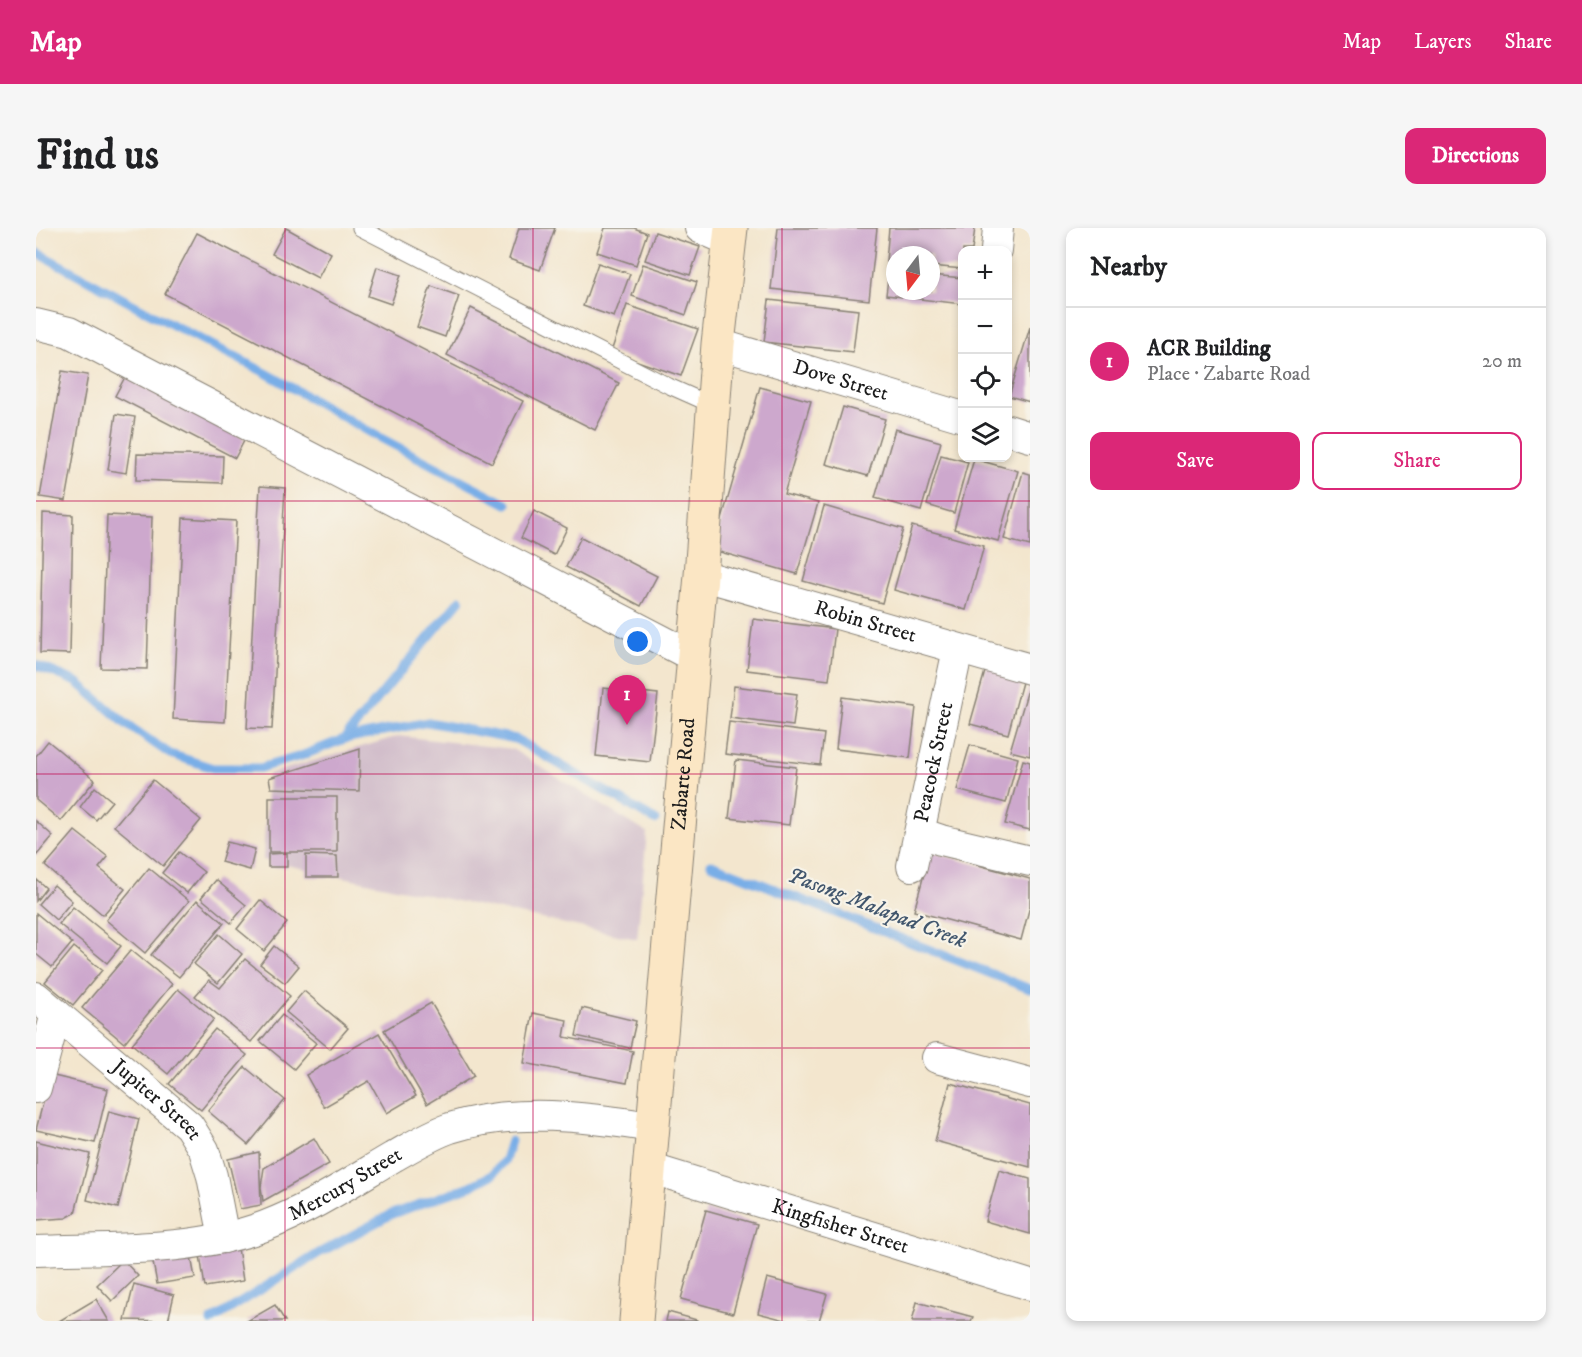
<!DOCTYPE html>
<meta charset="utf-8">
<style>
:root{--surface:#fff;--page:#f6f6f6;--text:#202124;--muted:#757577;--line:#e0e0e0;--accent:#db2777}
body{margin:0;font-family:"IM FELL DW Pica",serif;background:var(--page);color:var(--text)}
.controls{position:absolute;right:18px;top:18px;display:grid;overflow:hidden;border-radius:12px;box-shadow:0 3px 9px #0003}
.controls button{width:54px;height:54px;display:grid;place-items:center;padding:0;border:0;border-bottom:2px solid var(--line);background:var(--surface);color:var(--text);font:30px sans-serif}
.compass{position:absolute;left:850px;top:18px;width:54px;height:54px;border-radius:50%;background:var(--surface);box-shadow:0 3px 9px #0003;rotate:196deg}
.you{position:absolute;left:602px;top:414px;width:21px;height:21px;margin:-15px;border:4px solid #fff;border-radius:50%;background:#1a73e8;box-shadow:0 0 0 9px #1a73e833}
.badge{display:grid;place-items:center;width:39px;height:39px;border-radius:50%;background:var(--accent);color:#fff;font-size:20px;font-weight:700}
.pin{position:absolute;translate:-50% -50px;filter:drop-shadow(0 2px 3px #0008)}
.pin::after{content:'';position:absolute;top:32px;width:21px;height:18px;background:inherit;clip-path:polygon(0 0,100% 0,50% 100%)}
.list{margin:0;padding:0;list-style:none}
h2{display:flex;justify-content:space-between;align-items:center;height:78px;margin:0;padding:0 24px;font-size:26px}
h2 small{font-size:20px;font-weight:400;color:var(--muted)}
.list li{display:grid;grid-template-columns:39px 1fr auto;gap:18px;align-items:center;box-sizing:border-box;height:108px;padding:0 24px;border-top:2px solid var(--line)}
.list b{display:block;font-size:22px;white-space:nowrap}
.list p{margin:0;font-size:20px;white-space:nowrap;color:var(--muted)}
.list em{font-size:20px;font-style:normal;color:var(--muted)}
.actions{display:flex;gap:12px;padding:18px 24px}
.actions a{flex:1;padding:14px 0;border:2px solid var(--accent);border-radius:12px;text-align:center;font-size:21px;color:var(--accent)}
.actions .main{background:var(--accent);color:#fff}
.icon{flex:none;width:33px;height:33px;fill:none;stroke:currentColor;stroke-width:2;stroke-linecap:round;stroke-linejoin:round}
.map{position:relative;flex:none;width:994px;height:1093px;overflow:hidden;border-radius:12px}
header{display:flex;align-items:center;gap:36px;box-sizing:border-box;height:84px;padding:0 30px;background:var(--accent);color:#fff}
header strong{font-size:28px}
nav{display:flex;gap:33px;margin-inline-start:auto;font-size:21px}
.intro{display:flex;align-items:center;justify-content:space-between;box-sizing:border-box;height:144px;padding:0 36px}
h1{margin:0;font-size:42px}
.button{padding:15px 27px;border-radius:12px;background:var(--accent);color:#fff;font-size:21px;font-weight:700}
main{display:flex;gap:36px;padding:0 36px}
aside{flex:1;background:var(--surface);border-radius:12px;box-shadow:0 3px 9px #0003}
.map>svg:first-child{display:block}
</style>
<header>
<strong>Map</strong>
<nav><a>Map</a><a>Layers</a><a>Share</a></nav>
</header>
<div class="intro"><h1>Find us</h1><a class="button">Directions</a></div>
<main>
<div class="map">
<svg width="994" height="1093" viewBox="0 0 994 1093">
<rect width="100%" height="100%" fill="#f7f3e8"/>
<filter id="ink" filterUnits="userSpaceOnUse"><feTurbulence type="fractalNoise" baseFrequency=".0167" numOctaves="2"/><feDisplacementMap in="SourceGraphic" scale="12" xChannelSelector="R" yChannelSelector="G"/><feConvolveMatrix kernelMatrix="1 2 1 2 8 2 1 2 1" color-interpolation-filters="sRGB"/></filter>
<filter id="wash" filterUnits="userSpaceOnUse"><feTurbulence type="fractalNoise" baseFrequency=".008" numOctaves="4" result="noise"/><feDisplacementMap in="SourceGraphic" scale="24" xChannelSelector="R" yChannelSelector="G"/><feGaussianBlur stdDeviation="1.35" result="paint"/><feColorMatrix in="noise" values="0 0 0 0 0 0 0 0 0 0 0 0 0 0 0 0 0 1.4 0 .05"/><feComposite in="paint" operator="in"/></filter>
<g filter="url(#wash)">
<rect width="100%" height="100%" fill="#f3e6ce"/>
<path fill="#d1bdca" d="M 363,508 L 476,521 L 611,605 L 601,711 L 227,632 L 232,546 Z"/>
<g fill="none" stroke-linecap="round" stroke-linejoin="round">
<g stroke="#79aee7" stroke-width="9">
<path d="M 0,24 L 104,80 L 230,145 L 339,207 L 471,276"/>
<path d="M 0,437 L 41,454 L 90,496 L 134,526 L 177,540 L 224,540 L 265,528 L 308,511 L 392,494 L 480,511 L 619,592"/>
<path d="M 308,511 L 424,372"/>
<path d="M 675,636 L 994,761"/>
<path d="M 175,1093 L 283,1025 L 356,986 L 435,958 L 456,947 L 469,932 L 475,913"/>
</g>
</g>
<g id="blocks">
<g fill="#cda8cd">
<path d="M 250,0 L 295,25 L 282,50 L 236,26 Z"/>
<path d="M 483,0 L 519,0 L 504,42 L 473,31 Z"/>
<path d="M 569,0 L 598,0 L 611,5 L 600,37 L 561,24 Z"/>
<path d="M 742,0 L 841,0 L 833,72 L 735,61 Z"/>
<path d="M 853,0 L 939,0 L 936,22 L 927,22 L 927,41 L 895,38 L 895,27 L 859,27 L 859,34 L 850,33 Z"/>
<path d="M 619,4 L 664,19 L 654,47 L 609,32 Z"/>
<path d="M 161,5 L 487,173 L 456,235 L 129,66 Z"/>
<path d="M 562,35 L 594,46 L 578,89 L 547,78 Z"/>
<path d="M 607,36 L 661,54 L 650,87 L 596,68 Z"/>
<path d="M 341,39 L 365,47 L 355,76 L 332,68 Z"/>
<path d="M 853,42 L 859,43 L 859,63 L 895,63 L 895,47 L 927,50 L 926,76 L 850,67 Z"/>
<path d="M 395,58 L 423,68 L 409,109 L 381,99 Z"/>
<path d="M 733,72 L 822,82 L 817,124 L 728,114 Z"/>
<path d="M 591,77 L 662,101 L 645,148 L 575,124 Z"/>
<path d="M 435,80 L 583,155 L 559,202 L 411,127 Z"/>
<path d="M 994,99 L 994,174 L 973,168 Z"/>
<path d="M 26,143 L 52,147 L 30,273 L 4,269 Z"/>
<path d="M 89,149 L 209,211 L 199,230 L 79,168 Z"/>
<path d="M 724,159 L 775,173 L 748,266 L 782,275 L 761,346 L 677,322 Z"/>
<path d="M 807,179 L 849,191 L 832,248 L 790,236 Z"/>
<path d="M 80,186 L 99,189 L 90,245 L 72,242 Z"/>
<path d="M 859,201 L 905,214 L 885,283 L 839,270 Z"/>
<path d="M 101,226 L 187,228 L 186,255 L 100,252 Z"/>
<path d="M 905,227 L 932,234 L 918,285 L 891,277 Z"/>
<path d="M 938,231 L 982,243 L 962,313 L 918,301 Z"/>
<path d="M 987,244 L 994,246 L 994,318 L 968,311 Z"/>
<path d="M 224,258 L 249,260 L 236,501 L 211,500 Z"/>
<path d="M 788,278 L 867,301 L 846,375 L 767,353 Z"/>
<path d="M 498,283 L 531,300 L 518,327 L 485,310 Z"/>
<path d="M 7,285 L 37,287 L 34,426 L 4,425 Z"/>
<path d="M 71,287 L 116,289 L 111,441 L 65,440 Z"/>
<path d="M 147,290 L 200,293 L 189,494 L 137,491 Z"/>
<path d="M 876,298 L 948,318 L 930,382 L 858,362 Z"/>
<path d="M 545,309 L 621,348 L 605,378 L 530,339 Z"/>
<path d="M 717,391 L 799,401 L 793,452 L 711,442 Z"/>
<path d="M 952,433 L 989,443 L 972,506 L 934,496 Z"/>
<path d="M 698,458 L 761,466 L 757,498 L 694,490 Z"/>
<path d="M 993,458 L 994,458 L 994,528 L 974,523 Z"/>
<path d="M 567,460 L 622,466 L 614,534 L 560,528 Z"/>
<path d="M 806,469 L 880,479 L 874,530 L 800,521 Z"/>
<path d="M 693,494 L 788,506 L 784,537 L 689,526 Z"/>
<path d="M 12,513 L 59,552 L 25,593 L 0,572 L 0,528 Z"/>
<path d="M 934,517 L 982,530 L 970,575 L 921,562 Z"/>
<path d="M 324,521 L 323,563 L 235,560 L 233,550 Z"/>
<path d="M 700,532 L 760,539 L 753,597 L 693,590 Z"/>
<path d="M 987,532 L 994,534 L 994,602 L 969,596 Z"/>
<path d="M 117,552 L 165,592 L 127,638 L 78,598 Z"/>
<path d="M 59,559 L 76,573 L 60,592 L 44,579 Z"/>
<rect x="233" y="569" width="68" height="55"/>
<path d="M 0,593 L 17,608 L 0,628 Z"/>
<path d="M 39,603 L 72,629 L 63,640 L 89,661 L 67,687 L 9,638 Z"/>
<path d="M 191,614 L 219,621 L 214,642 L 185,634 Z"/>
<path d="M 143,624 L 168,644 L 151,665 L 126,645 Z"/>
<path d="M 894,624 L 994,651 L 994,678 L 985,712 L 878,683 Z"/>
<path d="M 251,625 L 251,639 L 232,639 L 232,626 Z"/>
<path d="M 270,627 L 301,628 L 302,649 L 270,649 Z"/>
<path d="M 113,640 L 153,673 L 109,725 L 70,692 Z"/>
<path d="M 0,651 L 10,660 L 0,673 Z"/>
<path d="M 180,652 L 210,677 L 195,695 L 165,670 Z"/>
<path d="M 18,657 L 36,673 L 20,692 L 2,676 Z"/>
<path d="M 161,672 L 188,695 L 143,749 L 115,727 Z"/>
<path d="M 224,672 L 251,695 L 228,723 L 201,701 Z"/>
<path d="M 37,679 L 85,718 L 71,735 L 23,696 Z"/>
<path d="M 0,685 L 36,715 L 16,739 L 0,726 Z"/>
<path d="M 183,706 L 206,726 L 182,755 L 158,736 Z"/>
<path d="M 238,718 L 263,738 L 249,755 L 224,736 Z"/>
<path d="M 38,719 L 66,742 L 37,777 L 9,754 Z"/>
<path d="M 95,722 L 136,756 L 88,815 L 46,780 Z"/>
<path d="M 209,731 L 254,768 L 215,814 L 159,768 L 173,752 L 184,760 Z"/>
<path d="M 142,761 L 178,791 L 132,846 L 96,816 Z"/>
<path d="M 268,763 L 312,800 L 294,821 L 250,784 Z"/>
<path d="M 395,775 L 438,848 L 391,876 L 348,802 Z"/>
<path d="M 546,780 L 600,793 L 594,820 L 540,808 Z"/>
<path d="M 497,785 L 531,792 L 528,809 L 597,823 L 591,855 L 488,835 Z"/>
<path d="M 246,787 L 280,815 L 258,841 L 224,813 Z"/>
<path d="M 179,801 L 211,827 L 165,882 L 133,856 Z"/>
<path d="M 343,805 L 380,868 L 351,885 L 333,853 L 288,879 L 270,847 Z"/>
<path d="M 209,839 L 249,872 L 212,917 L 172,883 Z"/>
<path d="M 14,847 L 72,861 L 59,915 L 0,902 Z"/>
<path d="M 914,855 L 994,877 L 994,939 L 899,913 Z"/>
<path d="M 73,883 L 103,891 L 82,980 L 51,972 Z"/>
<path d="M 278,910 L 293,936 L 227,973 L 225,959 L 228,940 Z"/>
<path d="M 0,913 L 54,926 L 39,985 L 30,990 L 0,992 Z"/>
<path d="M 223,924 L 225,977 L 204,981 L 192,931 Z"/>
<path d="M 963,942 L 994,951 L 994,1006 L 949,993 Z"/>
<path d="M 670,982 L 721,996 L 697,1085 L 645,1071 Z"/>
<path d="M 202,1020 L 207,1053 L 169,1059 L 164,1027 Z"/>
<path d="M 154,1023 L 159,1050 L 121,1056 L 116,1029 Z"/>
<path d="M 87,1032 L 102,1048 L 76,1073 L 61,1057 Z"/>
<path d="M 731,1050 L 791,1066 L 783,1093 L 753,1093 L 722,1085 Z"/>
<path d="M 98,1056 L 138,1067 L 132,1093 L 89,1092 Z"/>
<path d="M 60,1071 L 73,1093 L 23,1093 Z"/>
<path d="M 881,1074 L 937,1089 L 935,1093 L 876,1093 Z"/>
<path d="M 239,1077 L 249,1093 L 211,1093 Z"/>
<path d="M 632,1084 L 661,1092 L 661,1093 L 630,1093 Z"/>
</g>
</g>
</g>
<g filter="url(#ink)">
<use href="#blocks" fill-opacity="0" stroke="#888175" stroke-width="1.5"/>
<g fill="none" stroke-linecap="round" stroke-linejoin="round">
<defs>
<path id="service" d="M 324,0 L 633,158 L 678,178"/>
<g id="minor">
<path d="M 664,0 L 694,13"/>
<path d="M 960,22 L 962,0"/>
<path d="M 0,96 L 33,104 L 656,428"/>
<path id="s1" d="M 682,116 L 927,189"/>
<path d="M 972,202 L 994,209"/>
<path id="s2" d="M 665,347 L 994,441"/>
<path d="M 884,605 L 905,612 L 994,633"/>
<path id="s3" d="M 876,638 L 922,421"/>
<path id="s4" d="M 0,769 L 153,898 L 168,922 L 176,948 L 188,1010"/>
<path d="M 901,830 L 994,855"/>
<path d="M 0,860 L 20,786"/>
<path id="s5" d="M 613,940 L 994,1057"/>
<path id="s6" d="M 0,1023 C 74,1020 159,1024 229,998 C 274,981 316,953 357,929 C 375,919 394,907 414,900 C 479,879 551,889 616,899"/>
</g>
<g id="secondary">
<path id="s7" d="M 600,1093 L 665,347 L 682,116 L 695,0"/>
</g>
</defs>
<use href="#service" stroke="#888175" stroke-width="17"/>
<use href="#minor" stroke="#888175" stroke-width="32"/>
<use href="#secondary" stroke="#888175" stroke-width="35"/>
<use href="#service" stroke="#fff" stroke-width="15"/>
<use href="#minor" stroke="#fff" stroke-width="30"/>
<use href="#secondary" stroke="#fbe6c4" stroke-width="33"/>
</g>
</g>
<path fill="none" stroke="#c2185b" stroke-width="1.5" stroke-opacity="0.55" d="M 249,0 L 249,1093M 497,0 L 497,1093M 746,0 L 746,1093M 0,273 L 994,273M 0,546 L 994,546M 0,820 L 994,820"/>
<g text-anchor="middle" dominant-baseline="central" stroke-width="4.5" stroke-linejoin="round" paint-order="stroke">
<g font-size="21" fill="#1c1c1c" stroke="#f7f3e8">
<text stroke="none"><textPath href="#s1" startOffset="128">Dove Street</textPath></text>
<text stroke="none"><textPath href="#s2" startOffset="171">Robin Street</textPath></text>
<text stroke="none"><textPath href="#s3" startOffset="106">Peacock Street</textPath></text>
<text stroke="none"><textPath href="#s7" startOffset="549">Zabarte Road</textPath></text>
<text stroke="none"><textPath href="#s4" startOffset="159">Jupiter Street</textPath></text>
<text stroke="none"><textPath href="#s6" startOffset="322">Mercury Street</textPath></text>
<text stroke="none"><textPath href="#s5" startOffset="200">Kingfisher Street</textPath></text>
</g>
<g font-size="22" font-style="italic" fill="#41566d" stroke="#f7f3e8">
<text transform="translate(841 680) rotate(21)">Pasong Malapad Creek</text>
</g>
</g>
</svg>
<div class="controls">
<button>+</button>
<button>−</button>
<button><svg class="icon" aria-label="locate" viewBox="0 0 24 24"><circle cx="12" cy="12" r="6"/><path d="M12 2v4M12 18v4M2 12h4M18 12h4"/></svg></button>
<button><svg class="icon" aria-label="layers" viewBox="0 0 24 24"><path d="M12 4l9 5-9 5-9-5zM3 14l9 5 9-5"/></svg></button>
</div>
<svg class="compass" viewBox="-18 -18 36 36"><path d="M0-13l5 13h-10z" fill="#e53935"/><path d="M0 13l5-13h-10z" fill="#757577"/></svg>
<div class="you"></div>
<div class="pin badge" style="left:591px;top:497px">1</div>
</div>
<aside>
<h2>Nearby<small></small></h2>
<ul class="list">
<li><span class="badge">1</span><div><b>ACR Building</b><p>Place · Zabarte Road</p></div><em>20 m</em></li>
</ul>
<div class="actions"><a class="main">Save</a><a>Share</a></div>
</aside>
</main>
